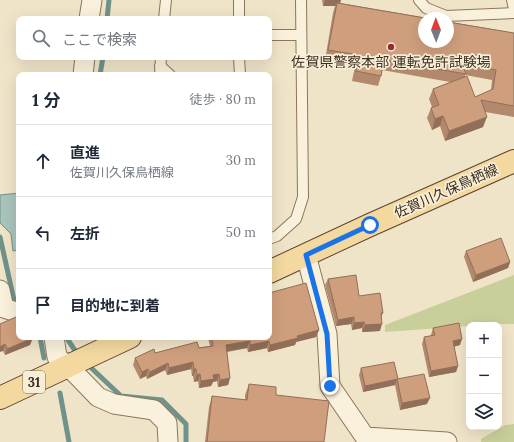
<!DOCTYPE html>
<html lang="ja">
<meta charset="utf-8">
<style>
:root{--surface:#fff;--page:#f6f6f7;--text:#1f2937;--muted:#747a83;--line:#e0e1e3}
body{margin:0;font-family:Lora,"Noto Sans JP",serif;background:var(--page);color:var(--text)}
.controls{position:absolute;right:12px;bottom:12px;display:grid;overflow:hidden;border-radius:8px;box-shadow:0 4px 16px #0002}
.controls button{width:36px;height:36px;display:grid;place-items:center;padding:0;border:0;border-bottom:1px solid var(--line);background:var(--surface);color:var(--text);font:20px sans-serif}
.compass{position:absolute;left:418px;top:12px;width:36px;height:36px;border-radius:50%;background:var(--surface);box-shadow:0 4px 16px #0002;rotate:359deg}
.stop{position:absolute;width:12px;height:12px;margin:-9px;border:3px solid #1a73e8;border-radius:50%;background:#fff}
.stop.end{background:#1a73e8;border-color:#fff;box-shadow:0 1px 4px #0008}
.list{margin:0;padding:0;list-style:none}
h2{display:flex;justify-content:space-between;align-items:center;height:52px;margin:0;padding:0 16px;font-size:17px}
h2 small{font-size:13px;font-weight:400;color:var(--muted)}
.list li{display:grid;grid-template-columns:26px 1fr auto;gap:12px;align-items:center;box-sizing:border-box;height:72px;padding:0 16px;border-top:1px solid var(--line)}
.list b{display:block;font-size:15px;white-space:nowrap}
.list p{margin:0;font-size:13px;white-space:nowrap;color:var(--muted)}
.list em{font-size:13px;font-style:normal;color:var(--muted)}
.icon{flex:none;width:22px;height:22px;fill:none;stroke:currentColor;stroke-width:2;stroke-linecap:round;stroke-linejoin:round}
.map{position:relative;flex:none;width:514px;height:442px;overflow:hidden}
.search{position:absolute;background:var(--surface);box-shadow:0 4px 16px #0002;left:16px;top:16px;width:256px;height:44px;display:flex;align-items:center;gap:10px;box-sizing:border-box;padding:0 14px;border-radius:8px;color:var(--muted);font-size:15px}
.panel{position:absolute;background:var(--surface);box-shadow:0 4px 16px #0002;left:16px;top:72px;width:256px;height:268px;border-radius:8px}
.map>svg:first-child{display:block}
</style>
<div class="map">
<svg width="514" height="442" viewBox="0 0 514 442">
<rect width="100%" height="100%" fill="#f0e4c8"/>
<g fill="#c9cf9b">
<path d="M 514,275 L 514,324 L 469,325 L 469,326 L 385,332 L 385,325 Z"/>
<path d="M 514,424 L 514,442 L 481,442 L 481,439 L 505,425 Z"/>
</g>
<path fill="#a9c4bc" stroke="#6f938a" d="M 19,193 L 19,250 L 13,251 L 11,234 L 0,223 L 0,195 Z"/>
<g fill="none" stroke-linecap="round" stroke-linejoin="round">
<g stroke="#6f938a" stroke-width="5">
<path d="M 107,19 L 109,0"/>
<path d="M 100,75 L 103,57"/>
<path d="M 0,237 L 14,300 L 19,302"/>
<path d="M 40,337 L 44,358"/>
<path d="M 69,337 L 68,340 L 78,355"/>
<path d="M 86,363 L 121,396 L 162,400 L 186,424 L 186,442"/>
<path d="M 60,393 L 69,442"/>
</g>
<defs>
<g id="service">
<path d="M 239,0 L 239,19"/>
<path d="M 419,0 L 426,8 L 446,16 L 514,13"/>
<path d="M 512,0 L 514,9"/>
<path d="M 164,19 L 166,0"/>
<path d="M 269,35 L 301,35"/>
<path d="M 239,57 L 240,75"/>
<path d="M 160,66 L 170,75"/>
<path d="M 160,75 L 161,57"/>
<path d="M 269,239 L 277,236 L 296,219 L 303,197 L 301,0"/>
</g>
<g id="minor">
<path d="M 89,19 L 92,0"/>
<path d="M 83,75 L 85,57"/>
<path d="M 306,255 L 327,334 L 330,386 L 365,437 L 447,442"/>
<path d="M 0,290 L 4,308 L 19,313"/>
<path d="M 54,337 L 57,357 L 68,366 L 98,397 L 114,404 L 154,410 L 167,423 L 168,442"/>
</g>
<g id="primary">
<path d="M 269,272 L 370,225 L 514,161"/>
<path d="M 0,398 L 130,337"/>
</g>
</defs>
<use href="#service" stroke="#8d765c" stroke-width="12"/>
<use href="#minor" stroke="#8d765c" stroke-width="21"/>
<use href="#primary" stroke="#5b4430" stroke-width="24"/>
<use href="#service" stroke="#faf1dc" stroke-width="10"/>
<use href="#minor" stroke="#faf1dc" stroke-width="19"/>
<use href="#primary" stroke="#f3d9a0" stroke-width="22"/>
</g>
<g fill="#b2896c" fill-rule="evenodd">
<path d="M 322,0 L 341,0 L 340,3 L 514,33 L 514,117 L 485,112 L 483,127 L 445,141 L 440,126 L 432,130 L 427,118 L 431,108 L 432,107 L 429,99 L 433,89 L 450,82 L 382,70 L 381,76 L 378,86 L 352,81 L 355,66 L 325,60 L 333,13 L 335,6 L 323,6 ZM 465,75 L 492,80 L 491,90 L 475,97 L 465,77 Z"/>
<path d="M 466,251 L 510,262 L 508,268 L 473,282 L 464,257 Z"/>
<path d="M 328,279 L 359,296 L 383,313 L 381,317 L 380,331 L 362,332 L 362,328 L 352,330 L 351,324 L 336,326 L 325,285 Z"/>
<path d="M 0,324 L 19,337 L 30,345 L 5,355 L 3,351 Z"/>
<path d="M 433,328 L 460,345 L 454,347 L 458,366 L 456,372 L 429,377 L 422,344 L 424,337 L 431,336 L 431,335 Z"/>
<path d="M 319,330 L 316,337 L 296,342 L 295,345 L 268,352 L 267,348 L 248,352 L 247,348 L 227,352 L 230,378 L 228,385 L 218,387 L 217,381 L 213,382 L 211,386 L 199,388 L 198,381 L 194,382 L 193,376 L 192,376 L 191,369 L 167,375 L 165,370 L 147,379 L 146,376 L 140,379 L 133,365 L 135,358 L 155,353 L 210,346 L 208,338 L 209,337 L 269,337 Z"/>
<path d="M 361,368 L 397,379 L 427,404 L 400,410 L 395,385 L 363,392 L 359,375 Z"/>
<path d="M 249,384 L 276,395 L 324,442 L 205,442 L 209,407 L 212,396 L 245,400 L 245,395 Z"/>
</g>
<g fill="#916f58">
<path d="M 325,0 L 341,0 L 339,6 L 337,3 L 335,6 L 323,6 Z"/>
<path d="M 443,116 L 440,126 L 432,130 L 435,119 Z"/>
<path d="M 487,117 L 483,127 L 445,141 L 449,131 Z"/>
<path d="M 510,262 L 508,268 L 473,282 L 476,275 Z"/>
<path d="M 354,317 L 351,324 L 336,326 L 338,320 Z"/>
<path d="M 364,322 L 362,328 L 352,330 L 354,323 Z"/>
<path d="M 382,324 L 380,331 L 362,332 L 365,325 Z"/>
<path d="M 319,330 L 316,337 L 296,342 L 295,345 L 268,352 L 270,345 L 297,336 Z"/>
<path d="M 33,338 L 30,345 L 5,355 L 7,349 Z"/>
<path d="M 462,339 L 460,345 L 451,347 L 453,341 Z"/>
<path d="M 250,341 L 247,348 L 224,352 L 226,345 Z"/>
<path d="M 269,341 L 267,348 L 248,352 L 250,345 Z"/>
<path d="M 5,344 L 3,351 L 0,352 L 0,347 Z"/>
<path d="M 193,362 L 191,369 L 167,375 L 169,368 Z"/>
<path d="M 168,363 L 165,370 L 147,379 L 150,372 Z"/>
<path d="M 458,366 L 456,372 L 429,377 L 431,371 Z"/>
<path d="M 148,369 L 146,376 L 140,379 L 142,372 Z"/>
<path d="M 194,369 L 196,369 L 193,376 L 192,376 Z"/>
<path d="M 200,374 L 198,381 L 194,382 L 197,375 Z"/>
<path d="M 219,374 L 217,381 L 213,382 L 211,386 L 199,388 L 201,381 L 213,375 Z"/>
<path d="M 230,378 L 228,385 L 218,387 L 220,380 Z"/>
<path d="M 397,379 L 395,385 L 363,392 L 365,386 L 398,379 Z"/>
<path d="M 430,398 L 427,404 L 400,410 L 402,403 Z"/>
</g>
<g fill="#cf9f7d" stroke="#916f58">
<path d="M 337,3 L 425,18 L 424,18 L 424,42 L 448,42 L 448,22 L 514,33 L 514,106 L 481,100 L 487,117 L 449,131 L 443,116 L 435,119 L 431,108 L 439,105 L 433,89 L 467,76 L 475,97 L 493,89 L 496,70 L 462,64 L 466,74 L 384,60 L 381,76 L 356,71 L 359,55 L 328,50 Z"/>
<path d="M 501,238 L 510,262 L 476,275 L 466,251 Z"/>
<path d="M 356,275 L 359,296 L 380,293 L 383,313 L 381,313 L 382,324 L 365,325 L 364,322 L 354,323 L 354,317 L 338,320 L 328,279 Z"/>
<path d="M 306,283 L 319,330 L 297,336 L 298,338 L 270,345 L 269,341 L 250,345 L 250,341 L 226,345 L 230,378 L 220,380 L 219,374 L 213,375 L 214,379 L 201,381 L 200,374 L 197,375 L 196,369 L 194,369 L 193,362 L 169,368 L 168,363 L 150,372 L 148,369 L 142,372 L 135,358 L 154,349 L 155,353 L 197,342 L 199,348 L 213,346 L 212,337 L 269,337 L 269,293 Z"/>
<path d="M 16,317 L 19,325 L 19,337 L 32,337 L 33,338 L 7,349 L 5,344 L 0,347 L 0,324 Z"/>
<path d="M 459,323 L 462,339 L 453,341 L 458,366 L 431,371 L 424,337 L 435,335 L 433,328 Z"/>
<path d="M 394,362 L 398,379 L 365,386 L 361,368 Z"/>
<path d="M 424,374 L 430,398 L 402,403 L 397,379 Z"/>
<path d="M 249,384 L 276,387 L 276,395 L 329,401 L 324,442 L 207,442 L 212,396 L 247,400 Z"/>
</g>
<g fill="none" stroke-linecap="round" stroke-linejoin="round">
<path stroke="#1a73e8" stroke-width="5" d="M 330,386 L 327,334 L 306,255 L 370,225"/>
</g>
<circle fill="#9e2a2b" stroke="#f7eed8" stroke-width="1.5" cx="391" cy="47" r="4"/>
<g text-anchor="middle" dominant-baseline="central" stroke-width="3.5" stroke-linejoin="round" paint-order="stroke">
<rect fill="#f7eed8" stroke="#756857" stroke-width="1" x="23" y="371" width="22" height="22" rx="3"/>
<g font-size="13" font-weight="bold" fill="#3d2e20">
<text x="34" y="382">31</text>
</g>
<g font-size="14" fill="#3d2e20" stroke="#f7eed8">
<text x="391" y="62">佐賀県警察本部 運転免許試験場</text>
</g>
<g font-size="14" fill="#3d2e20" stroke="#f7eed8">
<text transform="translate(446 191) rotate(-24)">佐賀川久保鳥栖線</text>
</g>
</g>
</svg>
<div class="controls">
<button>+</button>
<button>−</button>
<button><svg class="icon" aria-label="layers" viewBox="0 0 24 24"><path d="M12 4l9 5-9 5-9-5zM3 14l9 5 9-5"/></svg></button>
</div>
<svg class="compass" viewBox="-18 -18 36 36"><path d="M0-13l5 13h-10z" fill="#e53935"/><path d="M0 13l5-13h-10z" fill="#747a83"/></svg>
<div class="stop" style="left:370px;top:225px"></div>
<div class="stop end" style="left:330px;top:386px"></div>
<div class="search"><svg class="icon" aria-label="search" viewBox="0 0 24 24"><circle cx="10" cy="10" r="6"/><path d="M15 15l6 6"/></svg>ここで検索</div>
<section class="panel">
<h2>1 分<small>徒歩 · 80 m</small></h2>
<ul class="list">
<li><svg class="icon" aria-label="ahead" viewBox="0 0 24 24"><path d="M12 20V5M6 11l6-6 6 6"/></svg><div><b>直進</b><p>佐賀川久保鳥栖線</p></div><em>30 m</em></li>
<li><svg class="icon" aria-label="left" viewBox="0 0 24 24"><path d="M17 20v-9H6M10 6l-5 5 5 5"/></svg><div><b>左折</b></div><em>50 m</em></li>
<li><svg class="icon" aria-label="arrive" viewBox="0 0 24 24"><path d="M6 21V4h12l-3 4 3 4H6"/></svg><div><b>目的地に到着</b></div></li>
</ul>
</section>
</div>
